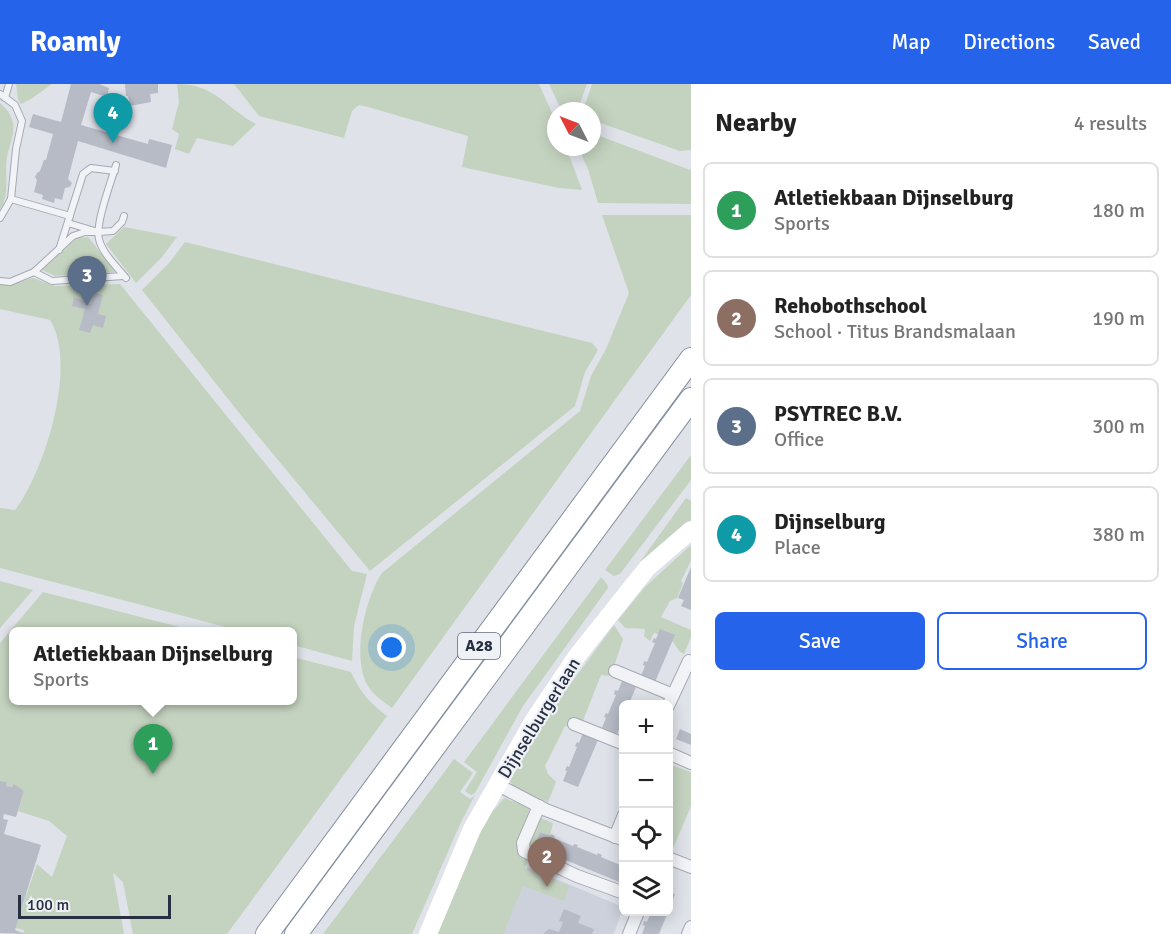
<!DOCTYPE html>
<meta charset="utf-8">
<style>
:root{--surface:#fff;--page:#f2f2f2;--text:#222;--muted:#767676;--line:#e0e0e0;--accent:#2563eb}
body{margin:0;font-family:Signika,sans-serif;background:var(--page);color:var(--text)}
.controls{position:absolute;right:18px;bottom:18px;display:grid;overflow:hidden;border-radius:9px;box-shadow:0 3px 15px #0003}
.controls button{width:54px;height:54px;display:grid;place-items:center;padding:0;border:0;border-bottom:2px solid var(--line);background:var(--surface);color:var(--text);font:30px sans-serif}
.compass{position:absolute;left:547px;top:18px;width:54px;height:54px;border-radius:50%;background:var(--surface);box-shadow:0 3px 15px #0003;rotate:312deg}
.scale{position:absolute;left:18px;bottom:15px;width:153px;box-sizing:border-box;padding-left:6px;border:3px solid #272f41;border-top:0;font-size:16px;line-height:21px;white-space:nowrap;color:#272f41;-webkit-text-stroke:4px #eef1f6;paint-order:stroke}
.you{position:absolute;left:392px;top:564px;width:21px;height:21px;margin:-15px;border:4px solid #fff;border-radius:50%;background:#1a73e8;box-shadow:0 0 0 9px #1a73e833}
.badge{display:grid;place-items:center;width:39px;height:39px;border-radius:50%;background:var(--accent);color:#fff;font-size:20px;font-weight:700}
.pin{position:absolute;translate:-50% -50px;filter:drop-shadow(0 2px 3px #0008)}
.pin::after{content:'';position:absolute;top:32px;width:21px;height:18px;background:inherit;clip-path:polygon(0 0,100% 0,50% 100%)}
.popup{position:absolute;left:9px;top:543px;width:288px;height:78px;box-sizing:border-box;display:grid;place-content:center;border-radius:9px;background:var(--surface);filter:drop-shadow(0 2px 4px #0005);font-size:20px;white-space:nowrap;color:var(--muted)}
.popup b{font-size:22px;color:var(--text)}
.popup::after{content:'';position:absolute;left:50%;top:100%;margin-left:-12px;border:12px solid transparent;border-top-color:var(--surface)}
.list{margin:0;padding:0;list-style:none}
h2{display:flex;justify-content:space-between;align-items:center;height:78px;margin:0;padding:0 24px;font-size:26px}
h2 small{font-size:20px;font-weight:400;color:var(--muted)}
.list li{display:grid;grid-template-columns:39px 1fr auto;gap:18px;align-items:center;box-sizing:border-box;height:96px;margin:0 12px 12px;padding:0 12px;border:2px solid var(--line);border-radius:9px}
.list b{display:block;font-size:22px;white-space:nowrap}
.list p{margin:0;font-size:20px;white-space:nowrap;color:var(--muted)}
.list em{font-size:20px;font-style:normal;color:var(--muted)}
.actions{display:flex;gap:12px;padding:18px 24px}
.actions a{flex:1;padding:14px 0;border:2px solid var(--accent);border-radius:9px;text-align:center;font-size:21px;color:var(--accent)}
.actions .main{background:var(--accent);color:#fff}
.icon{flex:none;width:33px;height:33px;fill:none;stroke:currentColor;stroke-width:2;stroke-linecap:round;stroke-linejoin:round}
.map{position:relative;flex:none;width:691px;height:850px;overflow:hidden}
header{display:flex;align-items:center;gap:36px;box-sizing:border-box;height:84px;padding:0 30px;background:var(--accent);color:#fff}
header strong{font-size:28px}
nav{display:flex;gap:33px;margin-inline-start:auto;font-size:21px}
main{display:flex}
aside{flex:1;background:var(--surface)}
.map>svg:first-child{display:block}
</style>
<header>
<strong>Roamly</strong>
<nav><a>Map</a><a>Directions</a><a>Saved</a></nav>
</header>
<main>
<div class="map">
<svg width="691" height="850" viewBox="0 0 691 850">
<rect width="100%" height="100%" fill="#dfe2e9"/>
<path fill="#cdd1db" d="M 527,783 L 623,823 L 614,850 L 499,850 Z"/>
<g fill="#c4d3bf">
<path d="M 16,0 L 52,0 L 31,15 L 21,20 L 18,15 Z"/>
<path d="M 177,0 C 215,0 226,24 256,40 L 233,62 L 197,54 L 189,70 L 175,65 L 179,50 L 172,45 L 179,18 Z"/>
<path d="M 234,0 L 539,0 L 556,38 L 556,63 L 566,63 L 582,106 L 559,104 L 462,83 L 468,52 L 368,23 L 359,21 L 352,27 L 344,54 L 259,32 Z"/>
<path d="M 549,0 L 587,0 L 577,27 L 562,27 Z"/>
<path d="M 592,0 L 691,0 L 691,66 L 680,67 L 592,36 L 592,27 L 583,27 Z"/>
<path d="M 0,19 C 7,25 11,31 13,39 C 15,51 9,62 7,73 C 4,90 11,110 0,125 Z"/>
<path d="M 592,49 L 690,86 L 691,84 L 691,120 L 598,119 L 588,85 L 578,63 L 592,63 Z"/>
<path d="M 602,131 L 691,131 L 691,211 L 392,624 C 383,617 373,611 368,602 C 351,574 365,514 382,489 L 580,327 L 591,292 L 606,265 L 629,209 Z"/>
<path d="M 124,143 L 177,153 L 162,173 L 136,199 L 106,160 Z"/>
<path d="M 88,153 L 116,188 L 55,192 L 42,186 L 77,154 Z"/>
<path d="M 185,158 L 592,259 L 598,266 L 585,288 L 575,322 L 370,487 L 240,330 L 142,206 L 169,179 Z"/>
<path d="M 33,194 L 55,202 L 120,200 L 352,487 L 367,490 L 354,542 L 352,577 L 293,561 L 292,548 L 241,547 L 0,484 L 0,424 L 15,426 C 45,387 78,280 50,236 L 0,225 L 0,201 L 14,200 Z"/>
<path d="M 691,371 L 691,396 L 620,490 L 614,492 L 605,486 Z"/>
<path d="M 686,414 L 691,417 L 691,440 L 627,496 Z"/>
<path d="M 691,461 L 691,477 L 681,497 L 683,499 L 677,514 L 670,517 L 661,533 L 691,546 L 691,553 L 684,570 L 679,567 L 671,555 L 654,549 L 650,557 L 644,552 L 645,545 L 625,544 L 618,536 L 645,503 Z"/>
<path d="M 601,493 L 607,500 L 608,504 L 523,622 L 475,709 L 471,711 L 465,707 L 477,688 L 464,678 Z"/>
<path d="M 0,497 L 33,506 L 0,544 Z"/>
<path d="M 43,508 L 195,547 L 14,548 L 14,616 L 292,616 L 293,573 L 351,588 C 361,609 368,617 387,632 L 227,850 L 133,850 L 123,798 L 113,789 L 124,850 L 23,850 L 24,846 L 15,844 L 37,780 L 52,793 L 67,752 L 49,737 L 18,727 L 24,707 L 13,700 L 12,703 L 6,702 L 7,698 L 0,697 L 0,559 Z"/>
<path d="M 614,541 L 623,555 L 611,592 L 601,591 L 582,639 L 574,644 L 565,642 L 545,682 L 548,690 L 556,698 L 548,718 L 514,704 L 510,697 L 511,693 L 524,663 Z"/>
<path d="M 454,675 L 473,689 L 460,708 L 470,715 L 475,711 L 461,738 L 412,850 L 323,850 Z"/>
<path d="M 668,680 L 691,688 L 691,722 L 672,767 L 668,766 Z"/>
<path d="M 504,714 L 530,723 L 521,758 L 529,773 L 525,784 L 569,802 L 564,817 L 523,802 L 503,850 L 434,850 L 467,771 L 493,725 L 495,725 Z"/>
<path d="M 536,732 L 553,739 L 550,752 L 540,748 L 532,768 L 525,759 Z"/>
</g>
<g fill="#b6bbc6">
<path d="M 71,0 L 99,0 L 109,4 L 107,13 L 91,8 L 81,41 L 148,60 L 149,55 L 172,61 L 166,84 L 78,57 L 68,95 L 72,99 L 70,103 L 65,104 L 62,116 L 55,114 L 54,119 L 42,115 L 43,111 L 34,108 L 37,96 L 35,93 L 37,89 L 40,87 L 44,76 L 46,76 L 53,50 L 29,43 L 33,30 L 61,38 Z"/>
<path d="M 125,0 L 158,0 L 158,9 L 150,10 L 151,18 L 130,22 L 128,12 L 126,12 Z"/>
<path d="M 94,209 L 103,211 L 98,230 L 106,232 L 103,244 L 93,241 L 90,249 L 79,246 L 85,225 L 72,222 L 74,213 L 91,220 Z"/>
<path d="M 691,483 L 691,526 L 681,522 L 684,516 L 678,514 Z"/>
<path d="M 660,545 L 675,551 L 655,598 L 641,592 L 645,582 L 643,581 L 644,577 L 647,578 L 655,559 L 652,558 L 654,554 L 656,555 Z"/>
<path d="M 622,597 L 636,603 L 629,620 L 624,620 L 624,634 L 617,650 L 602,644 L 606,634 L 604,633 L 606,629 L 608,630 L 616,611 L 614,610 L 615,606 L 618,607 Z"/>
<path d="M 680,645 L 691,650 L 691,661 L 676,655 Z"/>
<path d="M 583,649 L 598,656 L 578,703 L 563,697 L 567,687 L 565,686 L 567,682 L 569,683 L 577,663 L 575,662 L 577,658 L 579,659 Z"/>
<path d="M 0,697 L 7,698 L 6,702 L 12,703 L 13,700 L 17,702 L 24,707 L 16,733 L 4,730 L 3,735 L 8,736 L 4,750 L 41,761 L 15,846 L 25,850 L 0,849 Z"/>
<path d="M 540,748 L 550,752 L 551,750 L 555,752 L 554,754 L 573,762 L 574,760 L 578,761 L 577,763 L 597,771 L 598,769 L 602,771 L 601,773 L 620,781 L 621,779 L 624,780 L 624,800 L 534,763 Z"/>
<path d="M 668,808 L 675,810 L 669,825 L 668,825 Z"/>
<path d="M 564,825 L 581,832 L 578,839 L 594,845 L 592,850 L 543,850 L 549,845 L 559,848 L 563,838 L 559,837 Z"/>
<path d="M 651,828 L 668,828 L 659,850 L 642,850 L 645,842 L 643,841 L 644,837 L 647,838 Z"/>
</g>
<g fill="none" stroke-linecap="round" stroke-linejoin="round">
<defs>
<g id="service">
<path d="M 0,10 L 15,21 L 22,37 L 16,65 L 11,115 L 0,134"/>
<path d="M 5,14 L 9,0"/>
<path d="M 116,81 C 111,98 95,140 99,155 C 102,169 117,183 126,194"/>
<path d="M 11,115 L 70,132"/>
<path d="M 68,139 L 98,148 L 113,147 L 122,138 L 124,132"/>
<path d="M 59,166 L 83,90 L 91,84 L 115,87"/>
<path d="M 34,188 L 52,197 L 123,192"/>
<path d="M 0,197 L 10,198 L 34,188 L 73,152 L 85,148 L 98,148"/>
</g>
<g id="minor">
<path d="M 615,587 L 673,611"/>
<path d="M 668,622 L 689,577 L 691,578"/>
<path d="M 574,640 L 624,660"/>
<path d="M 668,669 L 691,679"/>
<path d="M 498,701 L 546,726 L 624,756"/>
<path d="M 539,722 L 523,759 L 524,767 L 577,792 L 624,809"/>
<path d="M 615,753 L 624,731"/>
<path d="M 668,774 L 691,783"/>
<path d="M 629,850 L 638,828"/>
<path d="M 688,850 L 691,843"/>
</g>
<g id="motorway">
<path d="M 267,850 L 691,275"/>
<path d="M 296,850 L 691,315"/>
</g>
</defs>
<use href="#service" stroke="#a4a9b3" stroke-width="8"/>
<use href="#minor" stroke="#a4a9b3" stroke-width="14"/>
<use href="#motorway" stroke="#858fa0" stroke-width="24"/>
<use href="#service" stroke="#f2f3f7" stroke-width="6"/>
<use href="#minor" stroke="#f2f3f7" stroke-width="12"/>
<path stroke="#fff" stroke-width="18" d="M 428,850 L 472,745 L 534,636 L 577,572 L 647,484 L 691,446"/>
<use href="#motorway" stroke="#fff" stroke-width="22"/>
</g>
<g text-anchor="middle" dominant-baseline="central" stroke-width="4.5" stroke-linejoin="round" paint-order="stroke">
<rect fill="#eef1f6" stroke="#636977" stroke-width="1.5" x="458" y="549" width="42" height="26" rx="4.5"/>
<g font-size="16" font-weight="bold" fill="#272f41">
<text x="479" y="562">A28</text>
</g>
<g font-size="18" fill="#272f41" stroke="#eef1f6">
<text transform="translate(539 634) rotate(-58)">Dijnselburgerlaan</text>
</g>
</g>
</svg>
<div class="controls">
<button>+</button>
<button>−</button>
<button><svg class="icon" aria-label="locate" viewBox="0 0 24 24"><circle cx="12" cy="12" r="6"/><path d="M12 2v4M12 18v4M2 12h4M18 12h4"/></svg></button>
<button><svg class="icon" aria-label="layers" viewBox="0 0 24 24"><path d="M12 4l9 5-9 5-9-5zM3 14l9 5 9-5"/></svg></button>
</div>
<svg class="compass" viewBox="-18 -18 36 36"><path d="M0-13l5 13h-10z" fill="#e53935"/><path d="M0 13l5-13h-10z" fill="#767676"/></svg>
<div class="scale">100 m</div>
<div class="you"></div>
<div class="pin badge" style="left:153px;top:690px;background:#2e9e5b">1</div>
<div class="popup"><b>Atletiekbaan Dijnselburg</b>Sports</div>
<div class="pin badge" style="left:547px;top:803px;background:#8d6e63">2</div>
<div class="pin badge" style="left:87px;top:222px;background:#5c6f8a">3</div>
<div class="pin badge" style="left:113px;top:59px;background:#0f9aa8">4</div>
</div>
<aside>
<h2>Nearby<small>4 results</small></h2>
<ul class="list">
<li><span class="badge" style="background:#2e9e5b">1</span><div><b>Atletiekbaan Dijnselburg</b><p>Sports</p></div><em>180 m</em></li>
<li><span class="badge" style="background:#8d6e63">2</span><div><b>Rehobothschool</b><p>School · Titus Brandsmalaan</p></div><em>190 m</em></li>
<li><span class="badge" style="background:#5c6f8a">3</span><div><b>PSYTREC B.V.</b><p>Office</p></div><em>300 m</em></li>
<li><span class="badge" style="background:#0f9aa8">4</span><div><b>Dijnselburg</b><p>Place</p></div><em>380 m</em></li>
</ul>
<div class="actions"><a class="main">Save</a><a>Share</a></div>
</aside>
</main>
